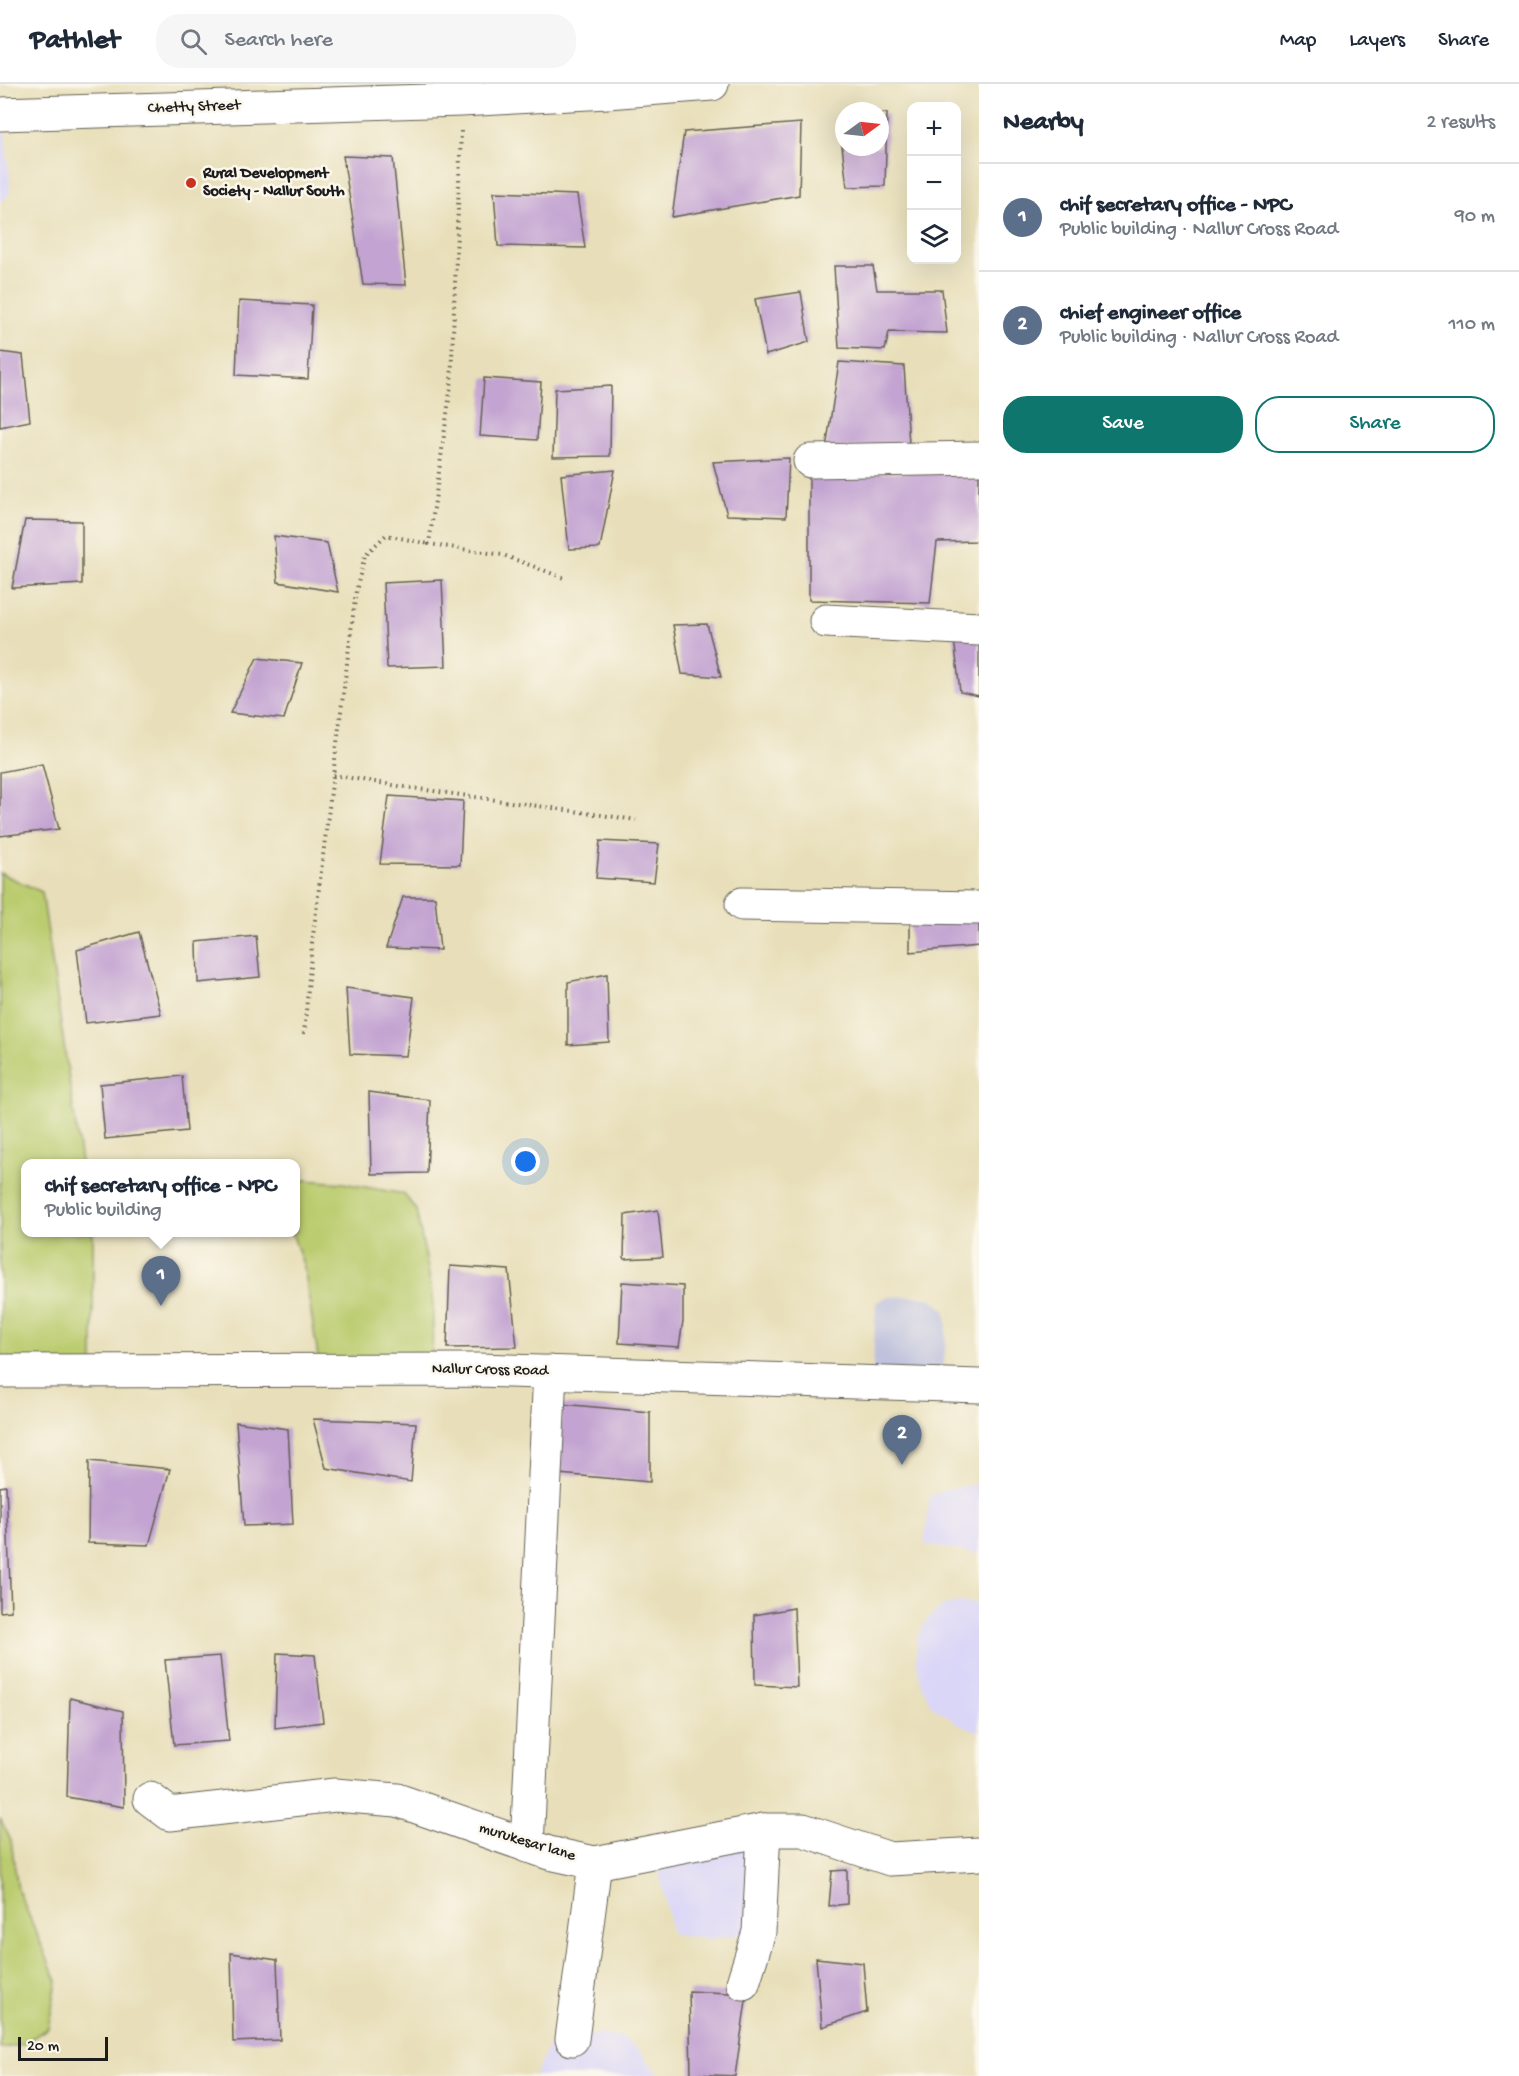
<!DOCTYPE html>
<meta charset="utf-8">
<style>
:root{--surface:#fff;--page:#f6f6f7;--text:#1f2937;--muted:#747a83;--line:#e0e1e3;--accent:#0f766e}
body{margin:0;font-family:"Gochi Hand",sans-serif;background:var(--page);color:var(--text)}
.controls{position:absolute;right:18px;top:18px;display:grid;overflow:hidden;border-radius:12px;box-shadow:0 6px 24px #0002}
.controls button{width:54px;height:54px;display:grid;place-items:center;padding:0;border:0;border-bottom:2px solid var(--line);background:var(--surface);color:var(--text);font:30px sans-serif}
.compass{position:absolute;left:835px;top:18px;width:54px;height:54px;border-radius:50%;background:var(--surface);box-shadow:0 6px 24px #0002;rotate:75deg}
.scale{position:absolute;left:18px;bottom:15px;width:90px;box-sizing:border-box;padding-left:6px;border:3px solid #1c1c1c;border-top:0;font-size:16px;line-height:21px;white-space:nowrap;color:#1c1c1c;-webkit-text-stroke:4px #fbf7ec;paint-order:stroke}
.you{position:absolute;left:526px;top:1078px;width:21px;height:21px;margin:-15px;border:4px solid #fff;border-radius:50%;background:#1a73e8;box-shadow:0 0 0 9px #1a73e833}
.badge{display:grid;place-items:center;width:39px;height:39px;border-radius:50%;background:var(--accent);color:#fff;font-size:20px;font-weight:700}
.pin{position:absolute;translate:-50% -50px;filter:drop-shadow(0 2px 3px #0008)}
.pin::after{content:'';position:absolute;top:32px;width:21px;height:18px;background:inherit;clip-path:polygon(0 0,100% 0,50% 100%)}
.popup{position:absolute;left:21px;top:1075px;width:279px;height:78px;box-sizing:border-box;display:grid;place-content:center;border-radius:12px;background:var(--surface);filter:drop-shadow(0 2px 4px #0005);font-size:20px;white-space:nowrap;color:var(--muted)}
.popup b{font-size:22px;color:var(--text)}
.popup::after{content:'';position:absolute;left:50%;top:100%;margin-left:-12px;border:12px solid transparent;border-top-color:var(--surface)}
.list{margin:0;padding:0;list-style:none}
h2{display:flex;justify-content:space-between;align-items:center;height:78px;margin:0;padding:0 24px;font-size:26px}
h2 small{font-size:20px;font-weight:400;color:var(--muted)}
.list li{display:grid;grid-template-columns:39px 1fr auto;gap:18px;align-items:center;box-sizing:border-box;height:108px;padding:0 24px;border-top:2px solid var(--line)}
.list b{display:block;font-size:22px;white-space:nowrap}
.list p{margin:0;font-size:20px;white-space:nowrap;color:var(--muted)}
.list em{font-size:20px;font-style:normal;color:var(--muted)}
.actions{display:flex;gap:12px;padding:18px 24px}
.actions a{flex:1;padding:14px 0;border:2px solid var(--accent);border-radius:24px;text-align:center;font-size:21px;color:var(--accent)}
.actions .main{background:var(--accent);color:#fff}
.icon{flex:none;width:33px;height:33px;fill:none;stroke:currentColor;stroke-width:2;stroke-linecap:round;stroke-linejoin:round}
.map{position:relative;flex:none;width:979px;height:1992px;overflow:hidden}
header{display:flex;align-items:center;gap:36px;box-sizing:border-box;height:84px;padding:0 30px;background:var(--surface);border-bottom:2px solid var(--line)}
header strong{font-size:28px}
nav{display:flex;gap:33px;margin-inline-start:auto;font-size:21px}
.search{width:420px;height:54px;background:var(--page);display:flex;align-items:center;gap:15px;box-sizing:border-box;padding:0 21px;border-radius:24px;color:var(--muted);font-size:22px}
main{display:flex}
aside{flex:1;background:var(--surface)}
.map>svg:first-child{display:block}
</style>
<header>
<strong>Pathlet</strong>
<div class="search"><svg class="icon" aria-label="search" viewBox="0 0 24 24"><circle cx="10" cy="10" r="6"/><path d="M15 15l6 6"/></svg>Search here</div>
<nav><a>Map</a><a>Layers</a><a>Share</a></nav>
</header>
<main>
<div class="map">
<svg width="979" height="1992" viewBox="0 0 979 1992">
<rect width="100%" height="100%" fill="#fbf7ec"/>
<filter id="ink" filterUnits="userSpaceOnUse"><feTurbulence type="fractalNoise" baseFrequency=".0167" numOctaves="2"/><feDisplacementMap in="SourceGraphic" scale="12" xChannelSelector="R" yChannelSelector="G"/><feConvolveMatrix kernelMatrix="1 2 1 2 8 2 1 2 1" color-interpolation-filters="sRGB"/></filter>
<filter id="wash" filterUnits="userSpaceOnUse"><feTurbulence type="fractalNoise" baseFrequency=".008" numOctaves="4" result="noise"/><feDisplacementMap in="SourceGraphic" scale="24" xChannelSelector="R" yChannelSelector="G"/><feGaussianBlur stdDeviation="1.35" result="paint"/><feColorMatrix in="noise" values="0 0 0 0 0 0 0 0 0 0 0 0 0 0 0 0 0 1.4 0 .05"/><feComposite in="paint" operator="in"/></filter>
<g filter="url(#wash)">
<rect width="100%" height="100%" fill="#e8dfba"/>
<g fill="#dad6f7">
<path d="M 0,30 L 3,30 L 10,100 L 9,111 L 0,119 Z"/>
<path d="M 979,1400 L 979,1470 L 924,1460 L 930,1413 L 946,1405 Z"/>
<path d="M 961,1518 L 979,1520 L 979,1648 L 957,1639 L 931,1621 L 921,1599 L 916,1575 L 917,1554 L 928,1534 L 942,1523 Z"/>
<path d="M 764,1746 L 759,1848 L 708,1855 L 672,1850 L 655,1766 Z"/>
<path d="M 597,1950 L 621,1953 L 640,1967 L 656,1987 L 658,1992 L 535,1992 L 548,1963 L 572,1955 Z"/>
</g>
<path fill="#c0c2dd" d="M 915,1212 L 932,1215 L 945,1226 L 947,1241 L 942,1301 L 872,1299 L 876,1219 L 885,1213 Z"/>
<g fill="#bbcc6f" stroke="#6c7446" stroke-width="1.5">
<path d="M 0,789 L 42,808 L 81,1079 L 26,1080 L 26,1148 L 93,1149 L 93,1287 L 0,1287 Z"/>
<path d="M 305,1096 L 343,1099 L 404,1110 L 416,1126 L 428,1185 L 433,1218 L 432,1286 L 320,1286 L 304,1183 L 292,1149 L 296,1148 L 296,1102 Z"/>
<path d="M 0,1734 L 11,1757 L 18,1806 L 57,1897 L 48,1944 L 23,1960 L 0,1965 Z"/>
</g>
<g id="blocks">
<g fill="#c2a3d1">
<path d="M 887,29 L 885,102 L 847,103 L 839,37 L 844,37 L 844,63 L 880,63 L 880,30 Z"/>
<path d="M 801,39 L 799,111 L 672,133 L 684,48 Z"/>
<path d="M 343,72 L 393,74 L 406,201 L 363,200 Z"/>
<path d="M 494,108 L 577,111 L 585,164 L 498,162 Z"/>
<path d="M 834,182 L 873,182 L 877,206 L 942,206 L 947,249 L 889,248 L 885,266 L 839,264 Z"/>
<path d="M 801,208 L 809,258 L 766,271 L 755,215 Z"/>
<path d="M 239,217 L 312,221 L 308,295 L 236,291 Z"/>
<path d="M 0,268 L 23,271 L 30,337 L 0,343 Z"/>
<path d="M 839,278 L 904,282 L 909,360 L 826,365 Z"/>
<path d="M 484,294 L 541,298 L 537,356 L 480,352 Z"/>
<path d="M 611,302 L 610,372 L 553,373 L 555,305 Z"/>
<path d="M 789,374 L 786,433 L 727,431 L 713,378 Z"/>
<path d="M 615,386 L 600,464 L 569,465 L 561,391 Z"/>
<path d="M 979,386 L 979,457 L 937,458 L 930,519 L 809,516 L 809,391 Z"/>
<path d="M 25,436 L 82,437 L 82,500 L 12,504 Z"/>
<path d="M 274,452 L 327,459 L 338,508 L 278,498 Z"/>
<path d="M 442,496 L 446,582 L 387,584 L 383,499 Z"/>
<path d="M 707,540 L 721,593 L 682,590 L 673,541 Z"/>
<path d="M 953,545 L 979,547 L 979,612 L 960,608 Z"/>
<path d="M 257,574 L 302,579 L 284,635 L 230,629 Z"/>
<path d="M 42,680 L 59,745 L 0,752 L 0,688 Z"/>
<path d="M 389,712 L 463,717 L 460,781 L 380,780 Z"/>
<path d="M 600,757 L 659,760 L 654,798 L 596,794 Z"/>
<path d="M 403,813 L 435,813 L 440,866 L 386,864 Z"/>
<path d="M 979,833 L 979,862 L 910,868 L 910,836 Z"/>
<path d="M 139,848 L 161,930 L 86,939 L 77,866 Z"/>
<path d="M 256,852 L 260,893 L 198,899 L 197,858 Z"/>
<path d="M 607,890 L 609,958 L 568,961 L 568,898 Z"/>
<path d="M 346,904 L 414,913 L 406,972 L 350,970 Z"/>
<path d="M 182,992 L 187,1047 L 105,1055 L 100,1000 Z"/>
<path d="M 369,1008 L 430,1016 L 427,1089 L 371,1090 Z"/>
<path d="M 658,1126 L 663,1173 L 624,1175 L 625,1131 Z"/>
<path d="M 450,1182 L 509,1186 L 517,1263 L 447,1264 Z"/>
<path d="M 622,1198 L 683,1202 L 683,1237 L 679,1263 L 619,1259 Z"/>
<path d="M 561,1320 L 650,1328 L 650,1398 L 559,1390 Z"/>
<path d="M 313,1335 L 416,1339 L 411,1398 L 326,1384 Z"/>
<path d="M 236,1338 L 288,1345 L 293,1440 L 244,1442 Z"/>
<path d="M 89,1377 L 170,1385 L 149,1461 L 88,1459 Z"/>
<path d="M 6,1402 L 11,1527 L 0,1528 L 0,1403 Z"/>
<path d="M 794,1524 L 797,1603 L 755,1601 L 754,1531 Z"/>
<path d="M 277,1569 L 315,1571 L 323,1638 L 275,1644 Z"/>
<path d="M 220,1572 L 229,1657 L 174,1661 L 165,1576 Z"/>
<path d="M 70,1614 L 123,1627 L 124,1723 L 67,1713 Z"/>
<path d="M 847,1786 L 847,1820 L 829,1822 L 832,1787 Z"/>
<path d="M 231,1869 L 277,1876 L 280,1956 L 233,1958 Z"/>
<path d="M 816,1874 L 863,1879 L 867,1928 L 822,1943 Z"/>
<path d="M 689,1907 L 747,1910 L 735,1992 L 691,1990 Z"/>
</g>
</g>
</g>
<g filter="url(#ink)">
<use href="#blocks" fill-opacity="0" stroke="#636053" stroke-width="1.5"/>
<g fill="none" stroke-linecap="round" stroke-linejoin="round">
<defs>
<g id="minor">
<path d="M 0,30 L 461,16 L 607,8 L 712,0"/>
<path d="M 810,377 L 979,374"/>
<path d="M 826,537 L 979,545"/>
<path d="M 742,820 L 979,824"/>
<path d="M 0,1287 L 479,1286 L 979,1302"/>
<path d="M 150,1715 L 170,1730 L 335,1711 L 397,1716 L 549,1769 L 595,1779 L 764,1746 L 803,1746 L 890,1775 L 979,1770"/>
<path d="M 527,1762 L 550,1288"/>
<path d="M 743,1899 L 759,1848 L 764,1746"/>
<path d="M 572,1955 L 595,1779"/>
</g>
</defs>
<use href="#minor" stroke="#636053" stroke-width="35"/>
<g stroke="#636053" stroke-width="4" stroke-dasharray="1.5 4.5" stroke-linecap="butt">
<path d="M 461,47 L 451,301 L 429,460 L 503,471 L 564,494"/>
<path d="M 333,691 L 398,702 L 636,736"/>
<path d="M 304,950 L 312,860 L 356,507 L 365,471 L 386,451 L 429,460"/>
</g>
<use href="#minor" stroke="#fff" stroke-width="33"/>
</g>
</g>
<circle fill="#c8321e" stroke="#fbf7ec" stroke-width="2" cx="191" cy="99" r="6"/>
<g text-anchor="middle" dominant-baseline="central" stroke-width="5" stroke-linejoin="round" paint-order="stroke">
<g font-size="16" fill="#1c1c1c" stroke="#fbf7ec">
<text transform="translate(194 24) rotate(-2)">Chetty Street</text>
<text transform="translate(490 1287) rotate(1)">Nallur Cross Road</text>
<text transform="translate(527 1759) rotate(17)">murukesar lane</text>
</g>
<g font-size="16" font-weight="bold" fill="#1c1c1c" stroke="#fbf7ec" text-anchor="start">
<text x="203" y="90">Rural Development<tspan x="203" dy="18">Society - Nallur South</tspan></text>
</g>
</g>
</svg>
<div class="controls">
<button>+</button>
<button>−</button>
<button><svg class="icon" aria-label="layers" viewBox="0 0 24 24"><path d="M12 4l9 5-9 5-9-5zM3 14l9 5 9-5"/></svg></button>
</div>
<svg class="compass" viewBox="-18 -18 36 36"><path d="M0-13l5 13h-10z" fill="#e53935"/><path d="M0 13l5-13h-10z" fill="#747a83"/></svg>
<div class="scale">20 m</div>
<div class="you"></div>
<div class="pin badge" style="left:161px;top:1222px;background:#5c6f8a">1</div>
<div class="popup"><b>chif secretary office - NPC</b>Public building</div>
<div class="pin badge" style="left:902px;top:1381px;background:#5c6f8a">2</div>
</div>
<aside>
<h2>Nearby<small>2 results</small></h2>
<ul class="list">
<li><span class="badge" style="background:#5c6f8a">1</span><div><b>chif secretary office - NPC</b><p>Public building · Nallur Cross Road</p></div><em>90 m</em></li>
<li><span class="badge" style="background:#5c6f8a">2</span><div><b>chief engineer office</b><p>Public building · Nallur Cross Road</p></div><em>110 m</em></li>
</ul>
<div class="actions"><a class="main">Save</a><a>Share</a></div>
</aside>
</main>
